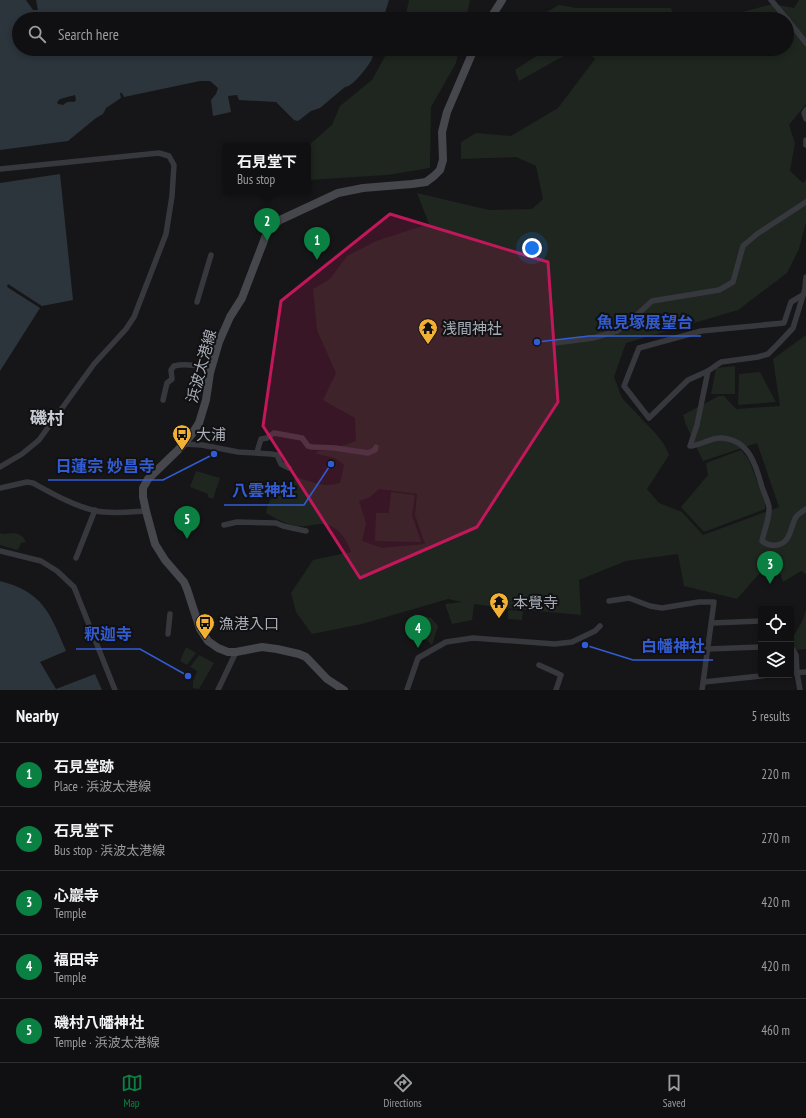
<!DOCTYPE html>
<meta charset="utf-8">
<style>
:root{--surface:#101012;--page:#19191b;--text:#f1f3f6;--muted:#9c9d9f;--line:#303032;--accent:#0b8043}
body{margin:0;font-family:"PT Sans Narrow","Noto Sans JP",sans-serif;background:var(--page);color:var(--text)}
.controls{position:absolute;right:12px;bottom:12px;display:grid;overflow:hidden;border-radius:4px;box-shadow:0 2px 6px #0003}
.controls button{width:36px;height:36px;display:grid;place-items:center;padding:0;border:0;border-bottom:1px solid var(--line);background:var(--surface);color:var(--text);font:20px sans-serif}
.you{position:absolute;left:532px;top:248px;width:14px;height:14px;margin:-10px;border:3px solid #fff;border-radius:50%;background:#1a73e8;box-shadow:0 0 0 6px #1a73e833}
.badge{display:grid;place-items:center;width:26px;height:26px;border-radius:50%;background:var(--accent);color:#fff;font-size:13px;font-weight:700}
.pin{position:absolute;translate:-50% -33px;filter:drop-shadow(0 1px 2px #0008)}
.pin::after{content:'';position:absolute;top:21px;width:14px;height:12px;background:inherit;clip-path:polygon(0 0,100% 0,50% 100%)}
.popup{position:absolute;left:223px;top:143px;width:88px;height:52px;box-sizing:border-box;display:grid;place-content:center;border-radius:4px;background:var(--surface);filter:drop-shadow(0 1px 3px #0005);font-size:13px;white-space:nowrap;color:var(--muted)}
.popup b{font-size:15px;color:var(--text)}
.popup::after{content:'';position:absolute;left:50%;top:100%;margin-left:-8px;border:8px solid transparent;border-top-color:var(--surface)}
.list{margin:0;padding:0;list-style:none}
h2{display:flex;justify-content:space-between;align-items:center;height:52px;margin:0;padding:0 16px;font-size:17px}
h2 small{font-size:13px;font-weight:400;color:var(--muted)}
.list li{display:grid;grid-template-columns:26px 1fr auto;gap:12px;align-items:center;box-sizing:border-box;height:64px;padding:0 16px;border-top:1px solid var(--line)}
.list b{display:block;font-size:15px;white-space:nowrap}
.list p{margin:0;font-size:13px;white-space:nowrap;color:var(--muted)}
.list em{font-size:13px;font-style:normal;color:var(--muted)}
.icon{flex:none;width:22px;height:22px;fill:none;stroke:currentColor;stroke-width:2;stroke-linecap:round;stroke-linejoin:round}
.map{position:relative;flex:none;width:806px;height:690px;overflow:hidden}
.search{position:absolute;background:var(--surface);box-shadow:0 2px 6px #0003;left:12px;right:12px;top:12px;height:44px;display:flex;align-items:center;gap:10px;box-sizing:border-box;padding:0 14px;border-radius:22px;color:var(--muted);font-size:15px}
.sheet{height:372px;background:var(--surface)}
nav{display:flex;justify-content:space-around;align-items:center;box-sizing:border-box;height:56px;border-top:1px solid var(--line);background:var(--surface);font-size:11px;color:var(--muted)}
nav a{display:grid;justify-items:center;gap:2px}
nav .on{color:var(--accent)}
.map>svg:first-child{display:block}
</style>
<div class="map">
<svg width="806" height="690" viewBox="0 0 806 690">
<rect width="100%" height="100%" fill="#161618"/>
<g fill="#1e261f" fill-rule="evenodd">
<path d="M 409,0 L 470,0 L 466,19 L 405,19 Z"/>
<path d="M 799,0 L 806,0 L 806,104 L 789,125 L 795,143 L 790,171 L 803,183 L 806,180 L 806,222 L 799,249 L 787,273 L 738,310 L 626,343 L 614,377 L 622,398 L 656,434 L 664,444 L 669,455 L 647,489 L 659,503 L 682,512 L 703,535 L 779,507 L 757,443 L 703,461 L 686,425 L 683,415 L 719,396 L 724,396 L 736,409 L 780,406 L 773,359 L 806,335 L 806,574 L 801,571 L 783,582 L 776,562 L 758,575 L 737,599 L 684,586 L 678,554 L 626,561 L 579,580 L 581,615 L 504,608 L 474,604 L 472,620 L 452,624 L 445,604 L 462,602 L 448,599 L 362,624 L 312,634 L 296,612 L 291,593 L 313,560 L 351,552 C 347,539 337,525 322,524 C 315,524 308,527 301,526 C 288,526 277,519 266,513 C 269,498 271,497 286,494 L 296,477 C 313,482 322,488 340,483 L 344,465 C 333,454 328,458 315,453 L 319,451 L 328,451 L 356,441 L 355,418 L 323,400 L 336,373 L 317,330 L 313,289 L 330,279 L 347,256 L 376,241 L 429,224 L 417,193 L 489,210 L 532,209 L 543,199 L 536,166 L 516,157 L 461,159 L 461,142 L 476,133 L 511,136 L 558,108 L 595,59 L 584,49 L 787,49 L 787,19 L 736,19 L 742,12 L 773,4 L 794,8 ZM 379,489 L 417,494 L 415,515 L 425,544 L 382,548 L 362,541 L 366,523 L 359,501 L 370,497 Z"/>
<path d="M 559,5 L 576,8 L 671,8 L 676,19 L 540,19 L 539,16 Z"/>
<path d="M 389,49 L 459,49 L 456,63 L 431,107 L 430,168 L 387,175 L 308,180 L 308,146 L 332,125 L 340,106 L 372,80 Z"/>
<path d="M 547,49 L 576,49 L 519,81 L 515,70 Z"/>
<path d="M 735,366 L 735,394 L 711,394 L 716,368 Z"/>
<path d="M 760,372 L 776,402 L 738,405 L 739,374 Z"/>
<path d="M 741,450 L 749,460 L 765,502 L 765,509 L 704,532 L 681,507 L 708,475 L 706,463 Z"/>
<path d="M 196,471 L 220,478 L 213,499 L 208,497 L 208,494 L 190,487 Z"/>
<path d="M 391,492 L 415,495 L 412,515 L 421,542 L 375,541 L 376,513 L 389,513 Z"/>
<path d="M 0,533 C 5,535 8,533 13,533 C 17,533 20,535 23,537 L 26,542 L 21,543 L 19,548 L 17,550 L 0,545 Z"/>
<path d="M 508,610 L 523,611 L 522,620 L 508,619 Z"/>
<path d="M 806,610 L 806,649 L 796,650 L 794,644 L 793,637 L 802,622 Z"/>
<path d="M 415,614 L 431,618 L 438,626 L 432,645 L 425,638 L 426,634 L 407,631 Z"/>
<path d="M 186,647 L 196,653 L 187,665 L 180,661 Z"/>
<path d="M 199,655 L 214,663 L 199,689 L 193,688 L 193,682 L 197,671 L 190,667 Z"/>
</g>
<g fill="#2c353c" fill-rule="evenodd">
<path d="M 0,0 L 26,0 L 33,10 L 38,10 L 36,0 L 389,0 L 383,19 L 19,19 L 19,49 L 374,49 C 373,52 373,56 372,59 C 369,65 353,87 345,87 L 320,108 L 311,111 L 298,121 L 294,120 L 276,102 L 239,100 L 237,95 L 228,96 L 231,112 L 213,116 L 211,100 L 216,94 L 218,88 L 210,81 L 200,81 L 124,97 L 122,93 L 120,93 L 121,98 L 106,108 L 103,114 L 96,118 L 68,141 L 0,150 ZM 75,95 L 76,100 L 74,102 C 69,101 66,102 63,105 L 58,104 L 57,102 L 60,99 Z"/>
<path d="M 60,174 L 73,300 L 42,306 L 8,284 L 7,287 L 40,308 L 0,371 L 0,183 Z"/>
<path d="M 0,581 C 43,592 50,613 66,651 L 40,662 L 56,689 L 95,674 L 102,690 L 0,690 Z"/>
</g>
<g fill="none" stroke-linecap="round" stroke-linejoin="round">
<g stroke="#37383d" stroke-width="5.5">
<path d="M 771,0 L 787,19"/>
<path d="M 787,19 L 806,43"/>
<path d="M 806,110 L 804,113 L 806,119"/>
<path d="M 806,140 L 806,145"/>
<path d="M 0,169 L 159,153 L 169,156 L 174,165 L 172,196 L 166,234 L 134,317 L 126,329 L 94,364 L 39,440 L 22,454 L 0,467"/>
<path d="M 806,277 L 805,289 L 793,328 L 778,344 L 768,354 L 758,357 L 721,362 L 708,371 L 697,425 L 690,446 C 701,446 710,437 722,438 C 749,440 756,465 762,487 C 764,493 768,501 769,507 C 770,518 764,530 762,541 C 767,545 771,546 777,545 C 791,543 790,527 796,517 C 798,514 803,511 806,509"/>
<path d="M 197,302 L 211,255"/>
<path d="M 555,343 L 593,338 L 617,331 L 627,324 L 652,301 L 719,290 L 733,282 L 743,246 L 757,234 L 806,202"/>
<path d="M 708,371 L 688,380 L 649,418 L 624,386 L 639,348 L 701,331 L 784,323 L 791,302 L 803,295"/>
<path d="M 163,400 L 167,383 L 172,379 L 171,370 L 174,366 C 186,363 199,366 211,369"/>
<path d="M 183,444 L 202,445 L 238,452 L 271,454 L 277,455 L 281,464 L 289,468"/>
<path d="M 257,452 L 261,439 L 267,438 L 274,433 L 302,438 L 308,446 L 312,447 L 335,448 L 368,453 L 375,450 L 376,447"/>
<path d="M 0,488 L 27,482 L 33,483 C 53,494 74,506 96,511 C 112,514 129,512 146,511"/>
<path d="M 224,525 L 237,522 L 276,523 L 283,526 L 306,531"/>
<path d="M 0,551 L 41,561 L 57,571 L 74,587 L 115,690"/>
<path d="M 76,558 L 95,510"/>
<path d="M 609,601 L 629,598 L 650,606 L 662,608 L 699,602 L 714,602 L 702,690"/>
<path d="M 712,623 L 761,621"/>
<path d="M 168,634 L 170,614"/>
<path d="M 791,646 L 796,655 L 797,673 L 800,690"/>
<path d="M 707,649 L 761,647"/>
<path d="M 539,665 L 561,675 L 556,690"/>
<path d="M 791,673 L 806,672"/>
<path d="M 704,682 L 770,675"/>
<path d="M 218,690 L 236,652"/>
<path d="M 407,690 L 418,658 L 446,642 L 473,638 L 555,644 L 572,642 L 595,631 L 600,626"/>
</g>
<g stroke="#45474d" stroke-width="8">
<path d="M 490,19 L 502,0"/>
<path d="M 344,690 L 327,679 L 306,657 L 299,654 L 277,649 L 262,647 L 236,652 L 228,652 L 218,648 L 208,641 L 200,629 L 187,589 L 184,582 L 165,560 L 155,544 L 146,511 L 143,497 L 143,488 L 148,479 L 178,450 L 192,434 L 199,423 L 206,400 L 210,373 L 219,342 L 230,317 L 242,298 L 268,230 L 280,220 L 338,193 L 363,188 L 412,184 L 426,182 L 434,176 L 440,170 L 443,160 L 442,132 L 447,112 L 474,49"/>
</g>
</g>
<path fill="#c2185b" fill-opacity="0.2" stroke="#c2185b" stroke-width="3" stroke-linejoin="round" d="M 390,214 L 548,262 L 558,402 L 477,527 L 360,578 L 263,426 L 281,301 Z"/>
<defs>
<symbol id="temple-pin" viewBox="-11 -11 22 30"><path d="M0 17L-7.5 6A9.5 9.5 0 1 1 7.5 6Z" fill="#f2b134" stroke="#111113"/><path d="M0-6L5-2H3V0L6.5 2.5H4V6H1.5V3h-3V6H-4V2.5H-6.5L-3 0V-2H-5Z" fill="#111"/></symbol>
<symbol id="bus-pin" viewBox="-11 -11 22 30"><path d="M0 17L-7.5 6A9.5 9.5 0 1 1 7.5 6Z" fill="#f2b134" stroke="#111113"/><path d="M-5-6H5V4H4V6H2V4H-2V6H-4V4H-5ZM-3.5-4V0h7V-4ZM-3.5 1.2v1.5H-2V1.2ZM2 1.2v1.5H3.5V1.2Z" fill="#111"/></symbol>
</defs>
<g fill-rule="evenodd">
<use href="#temple-pin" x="417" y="317" width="22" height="30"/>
<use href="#bus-pin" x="171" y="423" width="22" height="30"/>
<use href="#temple-pin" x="488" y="591" width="22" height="30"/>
<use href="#bus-pin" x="194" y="612" width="22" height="30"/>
</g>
<g text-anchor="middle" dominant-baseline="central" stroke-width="4" stroke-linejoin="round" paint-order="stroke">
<g font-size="15" fill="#a8adb8" stroke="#111113" text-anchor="start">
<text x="442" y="328">浅間神社</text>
<text x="196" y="434">大浦</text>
<text x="513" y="602">本覺寺</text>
<text x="219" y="623">漁港入口</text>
</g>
<g font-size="15" fill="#a8adb8" stroke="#111113">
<text transform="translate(201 366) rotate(-75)">浜波太港線</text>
</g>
<g font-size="17" font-weight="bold" fill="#c9ccd4" stroke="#111113">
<text x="47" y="418">磯村</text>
</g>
</g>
<path fill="none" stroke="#325cd3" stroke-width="1.5" d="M537 342L589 336H701M214 454L163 480H48M331 464L304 505H224M188 676L140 649H76M585 645L633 660H713"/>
<g fill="#325cd3" stroke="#111113" stroke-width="1.5">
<circle cx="537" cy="342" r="4"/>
<circle cx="214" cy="454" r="4"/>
<circle cx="331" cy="464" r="4"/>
<circle cx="188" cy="676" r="4"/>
<circle cx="585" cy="645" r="4"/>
</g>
<g font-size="16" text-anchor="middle" font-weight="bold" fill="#325cd3" stroke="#111113" stroke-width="4" stroke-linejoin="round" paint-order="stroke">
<text x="645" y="328">魚見塚展望台</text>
<text x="105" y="472">日蓮宗 妙昌寺</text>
<text x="264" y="496">八雲神社</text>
<text x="108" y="640">釈迦寺</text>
<text x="673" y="652">白幡神社</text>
</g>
</svg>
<div class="controls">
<button><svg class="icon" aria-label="locate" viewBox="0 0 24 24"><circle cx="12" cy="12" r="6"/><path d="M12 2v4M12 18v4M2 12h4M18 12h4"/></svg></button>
<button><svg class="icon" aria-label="layers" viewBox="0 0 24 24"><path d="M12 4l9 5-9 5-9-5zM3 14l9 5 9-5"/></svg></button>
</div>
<div class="you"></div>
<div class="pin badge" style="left:317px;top:260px">1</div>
<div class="pin badge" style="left:267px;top:241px">2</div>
<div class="popup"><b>石見堂下</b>Bus stop</div>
<div class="pin badge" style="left:770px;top:584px">3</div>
<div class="pin badge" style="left:418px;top:648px">4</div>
<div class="pin badge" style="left:187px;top:539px">5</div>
<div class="search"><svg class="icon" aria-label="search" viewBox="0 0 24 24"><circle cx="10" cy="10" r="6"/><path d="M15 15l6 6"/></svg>Search here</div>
</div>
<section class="sheet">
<h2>Nearby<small>5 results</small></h2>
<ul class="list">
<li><span class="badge">1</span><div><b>石見堂跡</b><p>Place · 浜波太港線</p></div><em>220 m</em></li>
<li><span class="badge">2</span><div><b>石見堂下</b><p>Bus stop · 浜波太港線</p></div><em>270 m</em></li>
<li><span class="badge">3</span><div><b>心巖寺</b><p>Temple</p></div><em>420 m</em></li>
<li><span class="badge">4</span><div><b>福田寺</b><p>Temple</p></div><em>420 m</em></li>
<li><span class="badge">5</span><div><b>磯村八幡神社</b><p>Temple · 浜波太港線</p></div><em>460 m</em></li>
</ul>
</section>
<nav>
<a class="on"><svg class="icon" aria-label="map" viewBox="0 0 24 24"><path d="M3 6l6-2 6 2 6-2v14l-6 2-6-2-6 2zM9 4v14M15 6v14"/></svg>Map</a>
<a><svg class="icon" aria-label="directions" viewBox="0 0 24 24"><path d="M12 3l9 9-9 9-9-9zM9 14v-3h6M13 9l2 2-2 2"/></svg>Directions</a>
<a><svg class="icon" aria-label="saved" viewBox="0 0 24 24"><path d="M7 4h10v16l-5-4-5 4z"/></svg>Saved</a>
</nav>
